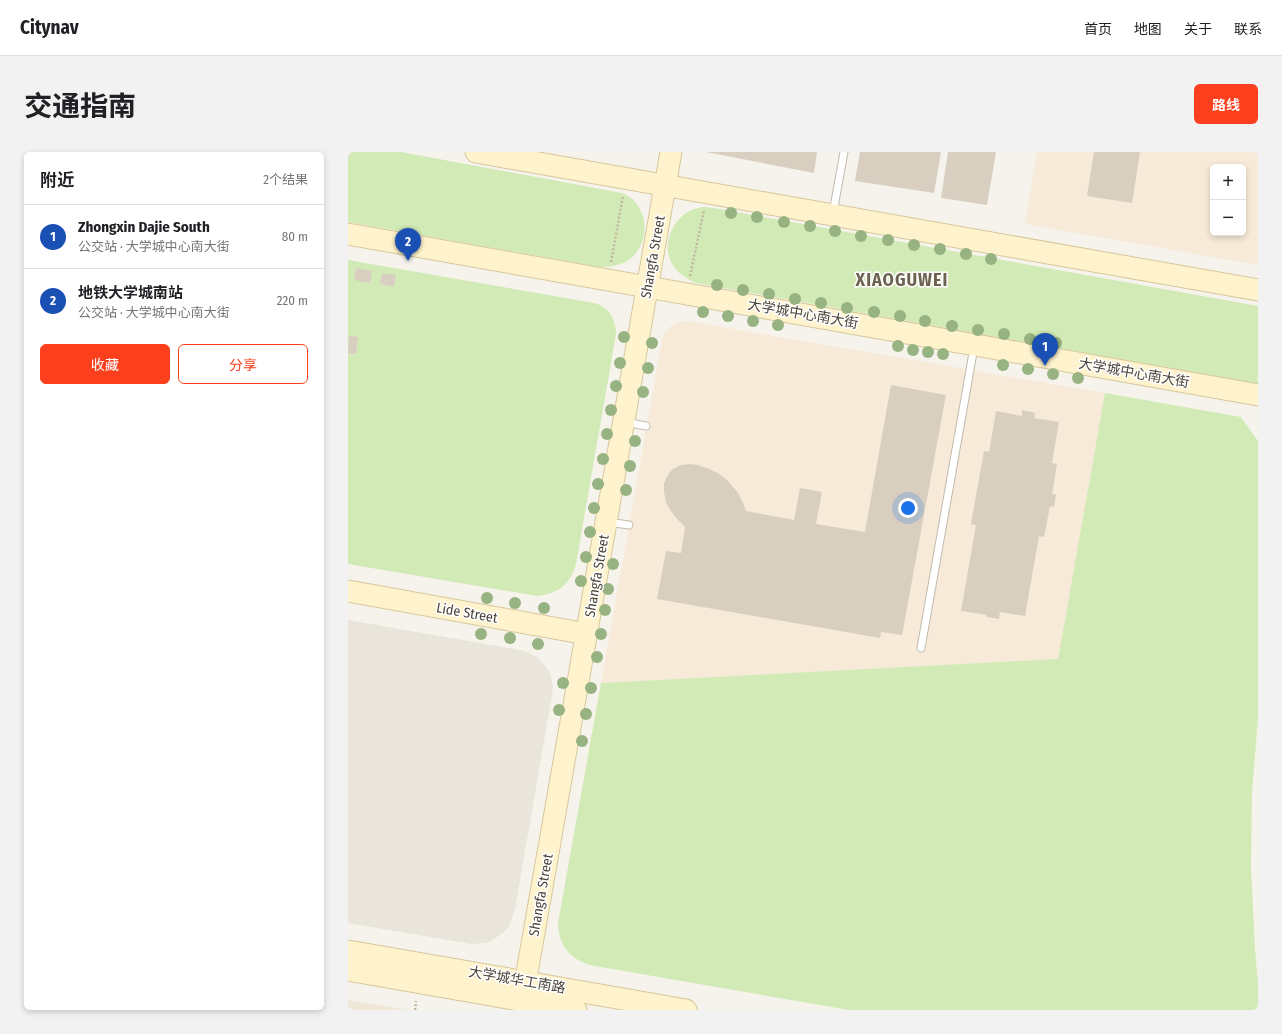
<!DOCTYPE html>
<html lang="zh">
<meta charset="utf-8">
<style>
:root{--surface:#fff;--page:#f2f2f2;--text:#202124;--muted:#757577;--line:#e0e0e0;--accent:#fc3f1d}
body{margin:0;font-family:"Fira Sans Condensed","Noto Sans SC",sans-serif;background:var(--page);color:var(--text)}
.controls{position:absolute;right:12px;top:12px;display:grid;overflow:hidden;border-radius:6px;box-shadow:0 2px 6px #0003}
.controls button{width:36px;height:36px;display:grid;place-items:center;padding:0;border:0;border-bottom:1px solid var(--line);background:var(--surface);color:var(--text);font:20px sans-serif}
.you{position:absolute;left:560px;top:356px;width:14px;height:14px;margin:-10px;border:3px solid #fff;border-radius:50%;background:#1a73e8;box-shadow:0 0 0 6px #1a73e833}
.badge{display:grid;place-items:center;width:26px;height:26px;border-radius:50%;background:var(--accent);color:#fff;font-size:13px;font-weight:700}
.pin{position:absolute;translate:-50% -33px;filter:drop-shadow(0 1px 2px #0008)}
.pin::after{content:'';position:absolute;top:21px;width:14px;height:12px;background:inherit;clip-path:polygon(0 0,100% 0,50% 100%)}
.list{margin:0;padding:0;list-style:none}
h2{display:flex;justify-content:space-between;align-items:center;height:52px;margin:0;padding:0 16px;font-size:17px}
h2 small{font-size:13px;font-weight:400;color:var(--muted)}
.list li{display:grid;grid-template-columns:26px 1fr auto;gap:12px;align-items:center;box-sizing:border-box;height:64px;padding:0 16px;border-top:1px solid var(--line)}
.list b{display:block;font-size:15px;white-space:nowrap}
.list p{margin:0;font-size:13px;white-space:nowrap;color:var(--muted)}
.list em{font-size:13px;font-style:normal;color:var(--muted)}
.actions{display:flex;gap:8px;padding:12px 16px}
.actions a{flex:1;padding:9px 0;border:1px solid var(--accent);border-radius:6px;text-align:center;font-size:14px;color:var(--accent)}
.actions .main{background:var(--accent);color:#fff}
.map{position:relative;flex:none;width:910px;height:858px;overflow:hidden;border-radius:6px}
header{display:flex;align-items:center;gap:24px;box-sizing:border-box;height:56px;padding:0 20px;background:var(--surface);border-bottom:1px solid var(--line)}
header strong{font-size:19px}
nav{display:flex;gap:22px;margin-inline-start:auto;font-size:14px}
.intro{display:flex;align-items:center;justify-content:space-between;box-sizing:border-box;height:96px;padding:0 24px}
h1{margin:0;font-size:28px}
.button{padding:10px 18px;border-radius:6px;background:var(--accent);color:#fff;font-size:14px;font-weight:700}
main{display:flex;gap:24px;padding:0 24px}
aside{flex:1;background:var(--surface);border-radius:6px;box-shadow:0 2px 6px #0003}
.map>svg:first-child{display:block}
</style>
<header>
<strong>Citynav</strong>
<nav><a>首页</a><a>地图</a><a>关于</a><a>联系</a></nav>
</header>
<div class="intro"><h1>交通指南</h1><a class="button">路线</a></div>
<main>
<aside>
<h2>附近<small>2个结果</small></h2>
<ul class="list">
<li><span class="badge" style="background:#1a4fb4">1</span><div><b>Zhongxin Dajie South</b><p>公交站 · 大学城中心南大街</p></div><em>80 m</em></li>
<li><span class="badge" style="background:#1a4fb4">2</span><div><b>地铁大学城南站</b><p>公交站 · 大学城中心南大街</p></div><em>220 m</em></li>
</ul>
<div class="actions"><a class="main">收藏</a><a>分享</a></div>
</aside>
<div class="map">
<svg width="910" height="858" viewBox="0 0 910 858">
<rect width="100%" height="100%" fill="#f6f3ec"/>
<path fill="#eae5da" d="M 0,468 L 177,499 L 189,505 L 199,516 L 202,521 L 205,534 L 204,543 L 167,757 L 161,775 L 155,781 L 143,789 L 137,791 L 123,792 L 0,771 Z"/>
<g fill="#f7ead8" fill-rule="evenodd">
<path d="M 689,0 L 910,0 L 910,113 L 677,72 ZM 865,15 L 895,15 L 895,81 L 865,81 Z"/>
<path d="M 339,169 L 757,241 L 710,507 L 253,531 L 314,188 L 317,180 L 323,174 L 330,170 Z"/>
</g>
<path fill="#efe8d6" d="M 0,848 L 60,858 L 0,858 Z"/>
<g fill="#d2eab5">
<path d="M 0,0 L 53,0 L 274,41 C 302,52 304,93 279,109 C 270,114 261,115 252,115 L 0,70 Z"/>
<path d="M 357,55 L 371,57 L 910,154 L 910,232 L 348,131 C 338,127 330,121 324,112 C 311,88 330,56 357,55 Z"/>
<path d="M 0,108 L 246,151 C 261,155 268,167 268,182 L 228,412 C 222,433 209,442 189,444 L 0,412 Z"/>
<path d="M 757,241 L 893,265 L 910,289 L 910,567 L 904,640 L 903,715 L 907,797 L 910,832 L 910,858 L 501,858 L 241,813 C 220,805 211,793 210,771 L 253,531 L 710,507 Z"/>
</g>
<g fill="#d8cfc1">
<path d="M 358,0 L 469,0 L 466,21 Z"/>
<path d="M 512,0 L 593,0 L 586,41 L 507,29 Z"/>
<path d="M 600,0 L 648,0 L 639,53 L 593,46 Z"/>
<path d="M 746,0 L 792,0 L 784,51 L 739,44 Z"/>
<path d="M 8,116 L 24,119 L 22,131 L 6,128 Z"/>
<path d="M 34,121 L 48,123 L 46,135 L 32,132 Z"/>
<path d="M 1,184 L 10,185 L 8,202 L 0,201 Z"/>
<path d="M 543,233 L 598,243 L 554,483 L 533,480 L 532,486 L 309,447 L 318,399 L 333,401 L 337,375 L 329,367 L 322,358 L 318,350 L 316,340 L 316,331 L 321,321 L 325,317 L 333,313 L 343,312 L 349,313 L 359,316 L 370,321 L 381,330 L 390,341 L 395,351 L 398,359 L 446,368 L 452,336 L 474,340 L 468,372 L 517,380 Z"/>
<path d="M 674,258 L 687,261 L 686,266 L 711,270 L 704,311 L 709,312 L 704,342 L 708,343 L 706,355 L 702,354 L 696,385 L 691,384 L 677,464 L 652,460 L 651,467 L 638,465 L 639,463 L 613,459 L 628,373 L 623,372 L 636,299 L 641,300 L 648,259 L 674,264 Z"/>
</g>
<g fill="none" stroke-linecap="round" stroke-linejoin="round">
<defs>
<g id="lane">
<path d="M 485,61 L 496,0"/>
<path d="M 277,270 L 298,274"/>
<path d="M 259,370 L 281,373"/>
<path d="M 573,496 L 626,195"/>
</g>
<g id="secondary">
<path d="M 128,0 L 910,138"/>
<path d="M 0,82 L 910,243"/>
<path d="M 0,439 L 239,482"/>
<path d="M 0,799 L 338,858"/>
<path d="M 0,818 L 228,858"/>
<path d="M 174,849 L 323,0"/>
</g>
</defs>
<use href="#lane" stroke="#c2bbae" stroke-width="9"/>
<use href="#secondary" stroke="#d6c79b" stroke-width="23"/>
<g stroke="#c4b79f" stroke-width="2.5" stroke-dasharray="2 2" stroke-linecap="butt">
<path d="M 263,110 L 275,44"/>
<path d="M 342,124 L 356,58"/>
<path d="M 67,858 L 68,849"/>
</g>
<use href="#lane" stroke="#fff" stroke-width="7"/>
<use href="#secondary" stroke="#fff3cd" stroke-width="21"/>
</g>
<g fill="#97b381">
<circle cx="383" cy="61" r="6"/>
<circle cx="409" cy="65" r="6"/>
<circle cx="436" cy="70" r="6"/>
<circle cx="462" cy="74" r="6"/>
<circle cx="487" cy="79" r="6"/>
<circle cx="513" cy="84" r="6"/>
<circle cx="540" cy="88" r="6"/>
<circle cx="566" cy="93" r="6"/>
<circle cx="592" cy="97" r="6"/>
<circle cx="618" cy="102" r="6"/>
<circle cx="643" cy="107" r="6"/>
<circle cx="369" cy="133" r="6"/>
<circle cx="395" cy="138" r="6"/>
<circle cx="421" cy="142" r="6"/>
<circle cx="447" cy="147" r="6"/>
<circle cx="473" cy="151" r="6"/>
<circle cx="499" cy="156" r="6"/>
<circle cx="355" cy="160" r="6"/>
<circle cx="526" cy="160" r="6"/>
<circle cx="380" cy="164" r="6"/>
<circle cx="552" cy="164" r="6"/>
<circle cx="405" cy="169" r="6"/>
<circle cx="577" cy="169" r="6"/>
<circle cx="430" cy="173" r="6"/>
<circle cx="604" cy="174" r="6"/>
<circle cx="630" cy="178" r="6"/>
<circle cx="656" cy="182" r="6"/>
<circle cx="276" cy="185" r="6"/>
<circle cx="682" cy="187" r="6"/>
<circle cx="304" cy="191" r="6"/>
<circle cx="708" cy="191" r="6"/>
<circle cx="550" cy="194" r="6"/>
<circle cx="565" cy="198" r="6"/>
<circle cx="580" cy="200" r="6"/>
<circle cx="595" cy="202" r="6"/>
<circle cx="272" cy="211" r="6"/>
<circle cx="655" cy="213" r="6"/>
<circle cx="300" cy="216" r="6"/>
<circle cx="680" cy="217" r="6"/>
<circle cx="705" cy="222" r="6"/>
<circle cx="730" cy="226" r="6"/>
<circle cx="268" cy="234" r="6"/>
<circle cx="295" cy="240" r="6"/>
<circle cx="263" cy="258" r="6"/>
<circle cx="259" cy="282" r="6"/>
<circle cx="287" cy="289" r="6"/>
<circle cx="255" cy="307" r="6"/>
<circle cx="282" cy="314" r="6"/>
<circle cx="250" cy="332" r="6"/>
<circle cx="278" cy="338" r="6"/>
<circle cx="246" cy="356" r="6"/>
<circle cx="242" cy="380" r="6"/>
<circle cx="238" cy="405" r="6"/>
<circle cx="265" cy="412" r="6"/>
<circle cx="233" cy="429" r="6"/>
<circle cx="260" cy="437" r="6"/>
<circle cx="139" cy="446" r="6"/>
<circle cx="167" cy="451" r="6"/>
<circle cx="196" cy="456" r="6"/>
<circle cx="257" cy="458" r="6"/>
<circle cx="133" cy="482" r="6"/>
<circle cx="253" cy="482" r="6"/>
<circle cx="162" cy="486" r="6"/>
<circle cx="190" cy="492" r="6"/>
<circle cx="249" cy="505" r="6"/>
<circle cx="215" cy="531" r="6"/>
<circle cx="243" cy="536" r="6"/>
<circle cx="211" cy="558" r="6"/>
<circle cx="238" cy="562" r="6"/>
<circle cx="234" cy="589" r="6"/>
</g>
<g text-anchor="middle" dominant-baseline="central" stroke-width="3" stroke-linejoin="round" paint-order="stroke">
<g font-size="14" fill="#4b4439" stroke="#fff">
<text transform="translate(305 105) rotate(-80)">Shangfa Street</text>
<text transform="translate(455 162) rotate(10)">大学城中心南大街</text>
<text transform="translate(786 221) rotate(10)">大学城中心南大街</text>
<text transform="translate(249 424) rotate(-80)">Shangfa Street</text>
<text transform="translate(119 461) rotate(10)">Lide Street</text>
<text transform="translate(193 743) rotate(-80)">Shangfa Street</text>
<text transform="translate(169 828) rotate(10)">大学城华工南路</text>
</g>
<g font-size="18" font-weight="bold" letter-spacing="1" fill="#6e6250" stroke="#fff">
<text x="554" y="128">XIAOGUWEI</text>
</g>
</g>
</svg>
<div class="controls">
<button>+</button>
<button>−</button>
</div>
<div class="you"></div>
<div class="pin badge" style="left:697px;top:214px;background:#1a4fb4">1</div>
<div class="pin badge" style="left:60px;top:109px;background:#1a4fb4">2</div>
</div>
</main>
